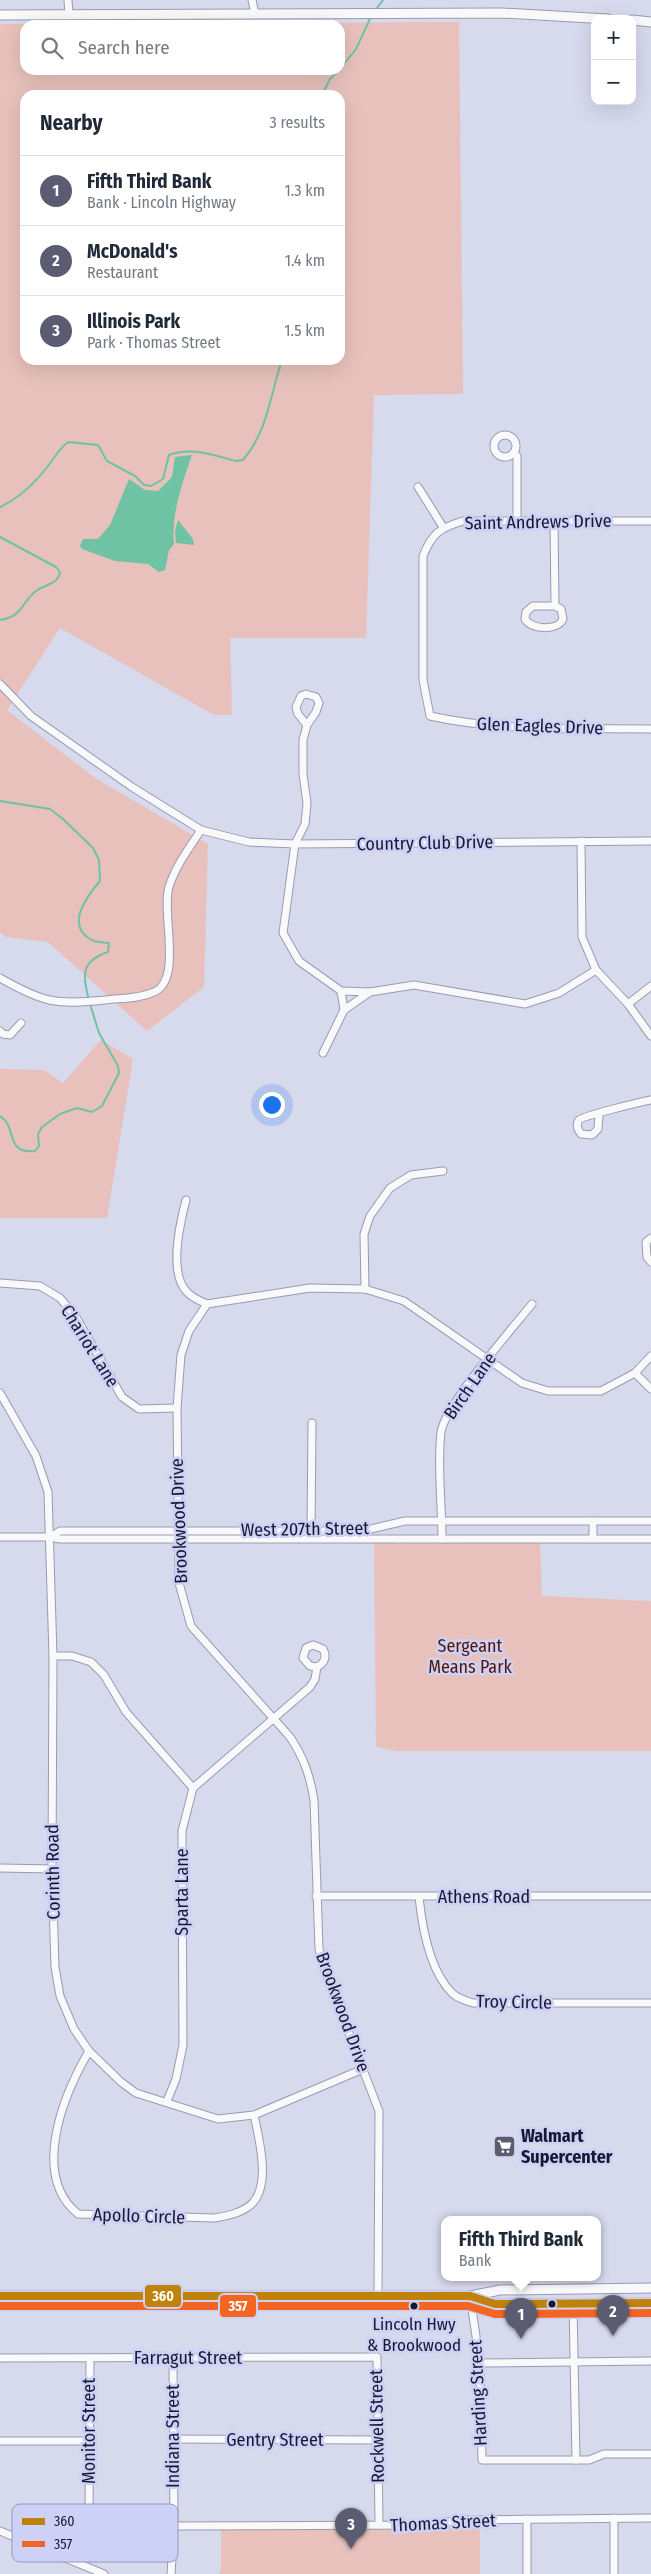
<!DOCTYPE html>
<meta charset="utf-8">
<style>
:root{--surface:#fff;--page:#f2f2f3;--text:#1f2937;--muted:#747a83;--line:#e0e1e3;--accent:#5b5c72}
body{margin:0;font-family:"Fira Sans Condensed",sans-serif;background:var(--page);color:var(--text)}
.controls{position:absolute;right:15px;top:15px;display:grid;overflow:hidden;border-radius:10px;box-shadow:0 5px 20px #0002}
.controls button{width:45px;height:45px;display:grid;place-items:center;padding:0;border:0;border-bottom:1px solid var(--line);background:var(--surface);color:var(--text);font:25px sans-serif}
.you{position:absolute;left:271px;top:1104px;width:18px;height:18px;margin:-12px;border:4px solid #fff;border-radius:50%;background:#1a73e8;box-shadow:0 0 0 8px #1a73e833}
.badge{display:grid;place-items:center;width:32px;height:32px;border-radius:50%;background:var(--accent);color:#fff;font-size:16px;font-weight:700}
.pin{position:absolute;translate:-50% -41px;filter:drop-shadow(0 1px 2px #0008)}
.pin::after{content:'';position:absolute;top:26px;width:18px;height:15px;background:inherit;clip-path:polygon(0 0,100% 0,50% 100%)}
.popup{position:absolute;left:441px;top:2216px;width:160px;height:65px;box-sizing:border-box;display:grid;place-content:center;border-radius:10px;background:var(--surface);filter:drop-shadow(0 1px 4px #0005);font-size:16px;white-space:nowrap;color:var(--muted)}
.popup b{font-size:19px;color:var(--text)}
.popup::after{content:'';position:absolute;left:50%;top:100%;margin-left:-10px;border:10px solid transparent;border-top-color:var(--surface)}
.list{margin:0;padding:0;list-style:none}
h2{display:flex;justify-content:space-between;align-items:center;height:65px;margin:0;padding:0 20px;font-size:21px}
h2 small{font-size:16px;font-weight:400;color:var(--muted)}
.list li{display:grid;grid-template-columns:32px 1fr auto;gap:15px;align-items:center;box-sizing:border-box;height:70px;padding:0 20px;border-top:1px solid var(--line)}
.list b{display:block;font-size:19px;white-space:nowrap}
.list p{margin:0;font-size:16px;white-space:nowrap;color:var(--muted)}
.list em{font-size:16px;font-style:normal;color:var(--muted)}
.icon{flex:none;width:28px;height:28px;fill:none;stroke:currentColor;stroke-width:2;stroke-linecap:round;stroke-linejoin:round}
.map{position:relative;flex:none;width:651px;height:2574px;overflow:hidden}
.search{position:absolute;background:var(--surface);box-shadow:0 5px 20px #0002;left:20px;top:20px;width:325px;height:55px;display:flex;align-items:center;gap:12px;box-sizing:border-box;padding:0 18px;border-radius:15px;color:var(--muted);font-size:19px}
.panel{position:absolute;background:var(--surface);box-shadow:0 5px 20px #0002;left:20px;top:90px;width:325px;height:275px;border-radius:15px}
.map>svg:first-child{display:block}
</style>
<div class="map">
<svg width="651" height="2574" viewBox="0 0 651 2574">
<rect width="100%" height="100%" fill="#d7d9ed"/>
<g fill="#e8c1bc" fill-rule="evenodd">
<path d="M 459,22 L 463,394 L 374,395 L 366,638 L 230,638 L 232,715 L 214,715 L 60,628 L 7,710 L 95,778 L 208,844 L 204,987 L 147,1031 L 48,942 L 6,937 L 0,932 L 0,24 ZM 25,25 L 340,25 L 340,70 L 25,70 ZM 25,95 L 340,95 L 340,360 L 25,360 Z"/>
<path d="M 101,1040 L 133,1059 L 107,1218 L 0,1218 L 0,1069 L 44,1070 L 63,1083 Z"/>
<path d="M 374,1541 L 399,1544 L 540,1542 L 542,1596 L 651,1601 L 651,1751 L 395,1751 L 376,1746 Z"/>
<path d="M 453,2523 L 480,2523 L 480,2574 L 219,2574 L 221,2569 L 221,2530 L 413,2528 Z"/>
</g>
<g fill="#6dc3a3">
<path d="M 192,455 C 182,484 171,514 174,544 L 169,550 L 165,570 L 159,572 L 148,564 L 115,561 L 82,549 L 80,546 L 83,539 L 98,539 L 110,525 L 129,479 L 145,490 L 158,491 L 172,477 L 175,457 Z"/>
<path d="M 178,520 L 193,539 L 194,545 L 176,543 L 175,531 Z"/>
</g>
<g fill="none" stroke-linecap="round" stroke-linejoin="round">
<g stroke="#6dc3a3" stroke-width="2">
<path d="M 377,8 L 383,0"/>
<path d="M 340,69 L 356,49 L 370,19"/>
<path d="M 322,95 L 330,79 L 339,70"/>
<path d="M 0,507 C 19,498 35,483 48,466 C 55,457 59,449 68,442 L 98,445 L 107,461 L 135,476 L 144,485 L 151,486 L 163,479 L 169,455 C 191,446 215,456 236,461 L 243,460 C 268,431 270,395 282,360"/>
<path d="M 0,537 L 56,567 L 60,572 C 58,585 45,584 36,591 C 22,601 23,617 0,620"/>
<path d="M 0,801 L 50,809 L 63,819 L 93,848 L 99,860 L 100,881 C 88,895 65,924 90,939 C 95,943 103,942 109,943 L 108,952 C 81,961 82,975 89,1000"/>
<path d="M 0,1116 C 18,1127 4,1154 35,1151 L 39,1146 L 38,1134 L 42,1127 L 60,1114 L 77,1108 L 92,1112 L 102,1106 L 119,1073 L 118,1066 L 99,1033 L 90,1004"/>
</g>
<defs>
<g id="minor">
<path d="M 68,0 L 69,15"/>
<path d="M 252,0 L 255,14"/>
<circle cx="505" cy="446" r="11"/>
<path d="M 513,453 L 517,456 L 517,520"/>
<path d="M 418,487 L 443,527"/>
<path d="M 554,521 L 555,606 L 561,609 L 563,619 C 558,631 531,630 525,619 L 526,612 L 533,606 L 555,606"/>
<path d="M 651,521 L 463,521 C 440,528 432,533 423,556 L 423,680 L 430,716 C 502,732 578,728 651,729"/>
<path d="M 0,684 L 31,716 L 132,787 L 201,830 L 249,842 L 295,844 L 651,841"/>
<path d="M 307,725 L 298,714 L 296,707 L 301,696 L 306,694 L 316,697 L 319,703 L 316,712 L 307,725 L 303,740 L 303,774 L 307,803 L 305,824 L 295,844 L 283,933 L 299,961 L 341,991 L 370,992 L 414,985 L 525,1004 L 559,993 L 596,970"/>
<path d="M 581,841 L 582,937 L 596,970 L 628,1004 L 651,1036"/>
<path d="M 0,978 C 44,1003 56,1005 105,1000 C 121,998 139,999 154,992 C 183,980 161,912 169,887 C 175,867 189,848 201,830"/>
<path d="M 341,991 L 344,1010"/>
<path d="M 628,1004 L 651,986"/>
<path d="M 0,1031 L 3,1034 L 10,1035 L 21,1023"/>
<path d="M 323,1053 L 344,1010 L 370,992"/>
<path d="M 599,1115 L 598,1129 L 592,1135 L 581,1134 C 578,1130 575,1125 579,1120 C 582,1116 641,1102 651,1100"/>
<path d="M 186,1200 C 180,1223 168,1273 187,1292 C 192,1298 200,1301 207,1304"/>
<path d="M 651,1238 L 646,1242 L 647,1257 L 651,1262"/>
<path d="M 0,1283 L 40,1286 L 60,1298 L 76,1317 L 122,1397 L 139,1409 L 177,1408"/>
<path d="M 365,1289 L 364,1234 L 370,1216 L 390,1188 L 411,1175 L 443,1171"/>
<path d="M 635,1373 L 651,1389"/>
<path d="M 0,1393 L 36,1456 L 48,1492 L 53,1656 L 52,1869 L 55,1967 L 60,1996 L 74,2029 L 89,2051 L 121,2082 L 136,2093 L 218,2119 L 254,2115 L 363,2069"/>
<path d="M 593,1521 L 593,1539"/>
<path d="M 311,1533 L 312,1423"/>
<path d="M 0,1537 L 50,1537 L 60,1539 L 651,1539"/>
<path d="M 50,1537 L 60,1531 L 362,1531 L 405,1521 L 651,1521"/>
<path d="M 442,1539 C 442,1505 437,1465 441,1432 C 445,1405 512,1329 532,1304"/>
<path d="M 53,1656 L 72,1656 L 91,1662 L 104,1675 L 126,1712 L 193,1788"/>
<path d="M 0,1868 L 52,1869"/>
<path d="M 316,1896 L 651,1896"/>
<path d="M 419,1897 C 422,1926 430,1971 452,1993 C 457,1998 466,2001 473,2003 L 651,2003"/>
<path d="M 89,2051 C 64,2094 30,2175 78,2214 L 215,2218 C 226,2216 238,2214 248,2207 C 273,2190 259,2139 254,2115"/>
<path d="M 167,2101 L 176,2079 L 183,2045 L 182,1831 L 193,1788 L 310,1687 L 315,1679 L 317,1667 C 325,1663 327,1656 323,1649 L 313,1645 L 306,1648 L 303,1658 L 310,1666 L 317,1667"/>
<path d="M 378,2295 L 379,2111 L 326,1974 L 319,1949 L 314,1800 C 310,1776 304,1758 290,1737 L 191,1626 L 179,1583 L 177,1408 L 181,1355 L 189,1331 L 207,1304 L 310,1288 L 365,1289 L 404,1301 L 522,1383 L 548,1391 L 601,1391 L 635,1373 L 651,1356"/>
<path d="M 470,2296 L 480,2363 L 482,2460 L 589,2460 L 604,2454 L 651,2454"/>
<path d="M 573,2304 L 576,2460"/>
<path d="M 0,2358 L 377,2357 L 379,2525"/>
<path d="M 480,2363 L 651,2361"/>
<path d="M 173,2439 L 377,2440"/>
<path d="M 0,2441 L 89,2441"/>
<path d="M 614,2518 L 614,2574"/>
<path d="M 527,2519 L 527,2574"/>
<path d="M 174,2526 L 422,2525 L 463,2520 L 651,2518"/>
<path d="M 0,2531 L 104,2574"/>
<path d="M 79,2563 L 87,2537 L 89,2518 L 90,2358"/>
<path d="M 171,2574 L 174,2526 L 173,2358"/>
</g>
<g id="major">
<path d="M 0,15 L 502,13 L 608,19"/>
<path d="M 632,20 L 651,22"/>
<path d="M 0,2296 L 470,2296 L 500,2290 L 651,2288"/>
<path d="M 470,2296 L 495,2304 L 651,2303"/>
</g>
</defs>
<use href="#minor" stroke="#999baf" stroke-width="9"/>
<use href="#major" stroke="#999baf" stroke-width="11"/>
<use href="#minor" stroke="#f9f9fc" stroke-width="7"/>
<use href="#major" stroke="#f9f9fc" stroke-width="9"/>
<defs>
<path id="bus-1" d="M 0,2296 L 470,2296 L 495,2304 L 651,2303"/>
<path id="bus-2" d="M 0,2306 L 468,2306 L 495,2314 L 651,2313"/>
</defs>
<use href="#bus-1" stroke="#cdd1f7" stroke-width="11"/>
<use href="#bus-2" stroke="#cdd1f7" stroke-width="11"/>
<use href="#bus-1" stroke="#bf830c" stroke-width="8"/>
<use href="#bus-2" stroke="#f26522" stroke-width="8"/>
</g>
<defs>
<symbol id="supermarket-square" viewBox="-11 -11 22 22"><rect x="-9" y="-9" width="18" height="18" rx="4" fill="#5b5c72" stroke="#cdd1f7"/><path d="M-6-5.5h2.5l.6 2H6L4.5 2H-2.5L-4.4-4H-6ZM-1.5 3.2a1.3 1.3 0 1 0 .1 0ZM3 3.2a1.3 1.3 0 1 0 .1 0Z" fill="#fff"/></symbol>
</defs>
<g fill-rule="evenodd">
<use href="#supermarket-square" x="492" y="2134" width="25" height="25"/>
</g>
<g fill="#181930" stroke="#cdd1f7" stroke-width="2">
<circle cx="552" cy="2304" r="4.5"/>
<circle cx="414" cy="2306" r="4.5"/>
</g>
<g text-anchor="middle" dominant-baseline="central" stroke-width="5" stroke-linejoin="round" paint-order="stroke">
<g font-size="17" fill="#181930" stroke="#cdd1f7">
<text x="414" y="2324">Lincoln Hwy<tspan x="414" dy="21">&amp; Brookwood</tspan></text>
</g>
<g font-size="18" fill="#181930" stroke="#cdd1f7">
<text transform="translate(538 522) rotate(-1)">Saint Andrews Drive</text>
<text transform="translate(540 726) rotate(2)">Glen Eagles Drive</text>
<text transform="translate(425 843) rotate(-1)">Country Club Drive</text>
<text transform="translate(90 1346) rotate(58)">Chariot Lane</text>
<text transform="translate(470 1386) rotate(-55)">Birch Lane</text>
<text transform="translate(179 1521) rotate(-92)">Brookwood Drive</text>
<text transform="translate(305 1529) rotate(-1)">West 207th Street</text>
<text transform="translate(53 1872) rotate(-91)">Corinth Road</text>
<text transform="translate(182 1892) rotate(-90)">Sparta Lane</text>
<text x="484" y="1897">Athens Road</text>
<text transform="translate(514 2002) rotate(1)">Troy Circle</text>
<text transform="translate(343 2012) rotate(70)">Brookwood Drive</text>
<text transform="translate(139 2216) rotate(2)">Apollo Circle</text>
<text x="188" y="2358">Farragut Street</text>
<text transform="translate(478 2393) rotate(-93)">Harding Street</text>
<text transform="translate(377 2426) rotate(-91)">Rockwell Street</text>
<text transform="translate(89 2431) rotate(-90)">Monitor Street</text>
<text transform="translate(173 2436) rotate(-90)">Indiana Street</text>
<text x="275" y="2440">Gentry Street</text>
<text transform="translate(443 2523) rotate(-3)">Thomas Street</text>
</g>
<g font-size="18" fill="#551600" stroke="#cdd1f7">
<text x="470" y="1646">Sergeant<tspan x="470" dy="21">Means Park</tspan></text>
</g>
<g font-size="18" font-weight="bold" fill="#181930" stroke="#cdd1f7" text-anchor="start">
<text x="521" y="2136">Walmart<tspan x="521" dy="21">Supercenter</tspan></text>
</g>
</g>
<rect x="12" y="2504" width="166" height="58" rx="8" fill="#cdd1f7" stroke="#979abb" stroke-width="1"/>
<rect x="22" y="2518" width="23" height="7" fill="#bf830c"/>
<rect x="22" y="2541" width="23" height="6" fill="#f26522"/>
<g font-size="14" fill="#181930">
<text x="54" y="2526">360</text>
<text x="54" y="2549">357</text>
</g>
<g stroke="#cdd1f7" stroke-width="2">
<rect x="144" y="2284" width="38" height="24" rx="5" fill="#bf830c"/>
<rect x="219" y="2294" width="38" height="24" rx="5" fill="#f26522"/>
</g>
<g font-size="14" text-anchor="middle" font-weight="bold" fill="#fff">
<text x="163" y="2301">360</text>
<text x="238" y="2311">357</text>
</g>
</svg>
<div class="controls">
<button>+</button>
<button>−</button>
</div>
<div class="you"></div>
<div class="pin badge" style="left:521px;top:2339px">1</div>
<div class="popup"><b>Fifth Third Bank</b>Bank</div>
<div class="pin badge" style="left:613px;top:2336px">2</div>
<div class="pin badge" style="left:351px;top:2549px">3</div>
<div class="search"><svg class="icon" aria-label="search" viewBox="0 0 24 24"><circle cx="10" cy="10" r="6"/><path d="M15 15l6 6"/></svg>Search here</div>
<section class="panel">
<h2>Nearby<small>3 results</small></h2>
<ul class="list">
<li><span class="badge">1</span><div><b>Fifth Third Bank</b><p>Bank · Lincoln Highway</p></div><em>1.3 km</em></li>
<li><span class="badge">2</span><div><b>McDonald's</b><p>Restaurant</p></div><em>1.4 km</em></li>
<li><span class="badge">3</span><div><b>Illinois Park</b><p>Park · Thomas Street</p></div><em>1.5 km</em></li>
</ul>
</section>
</div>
